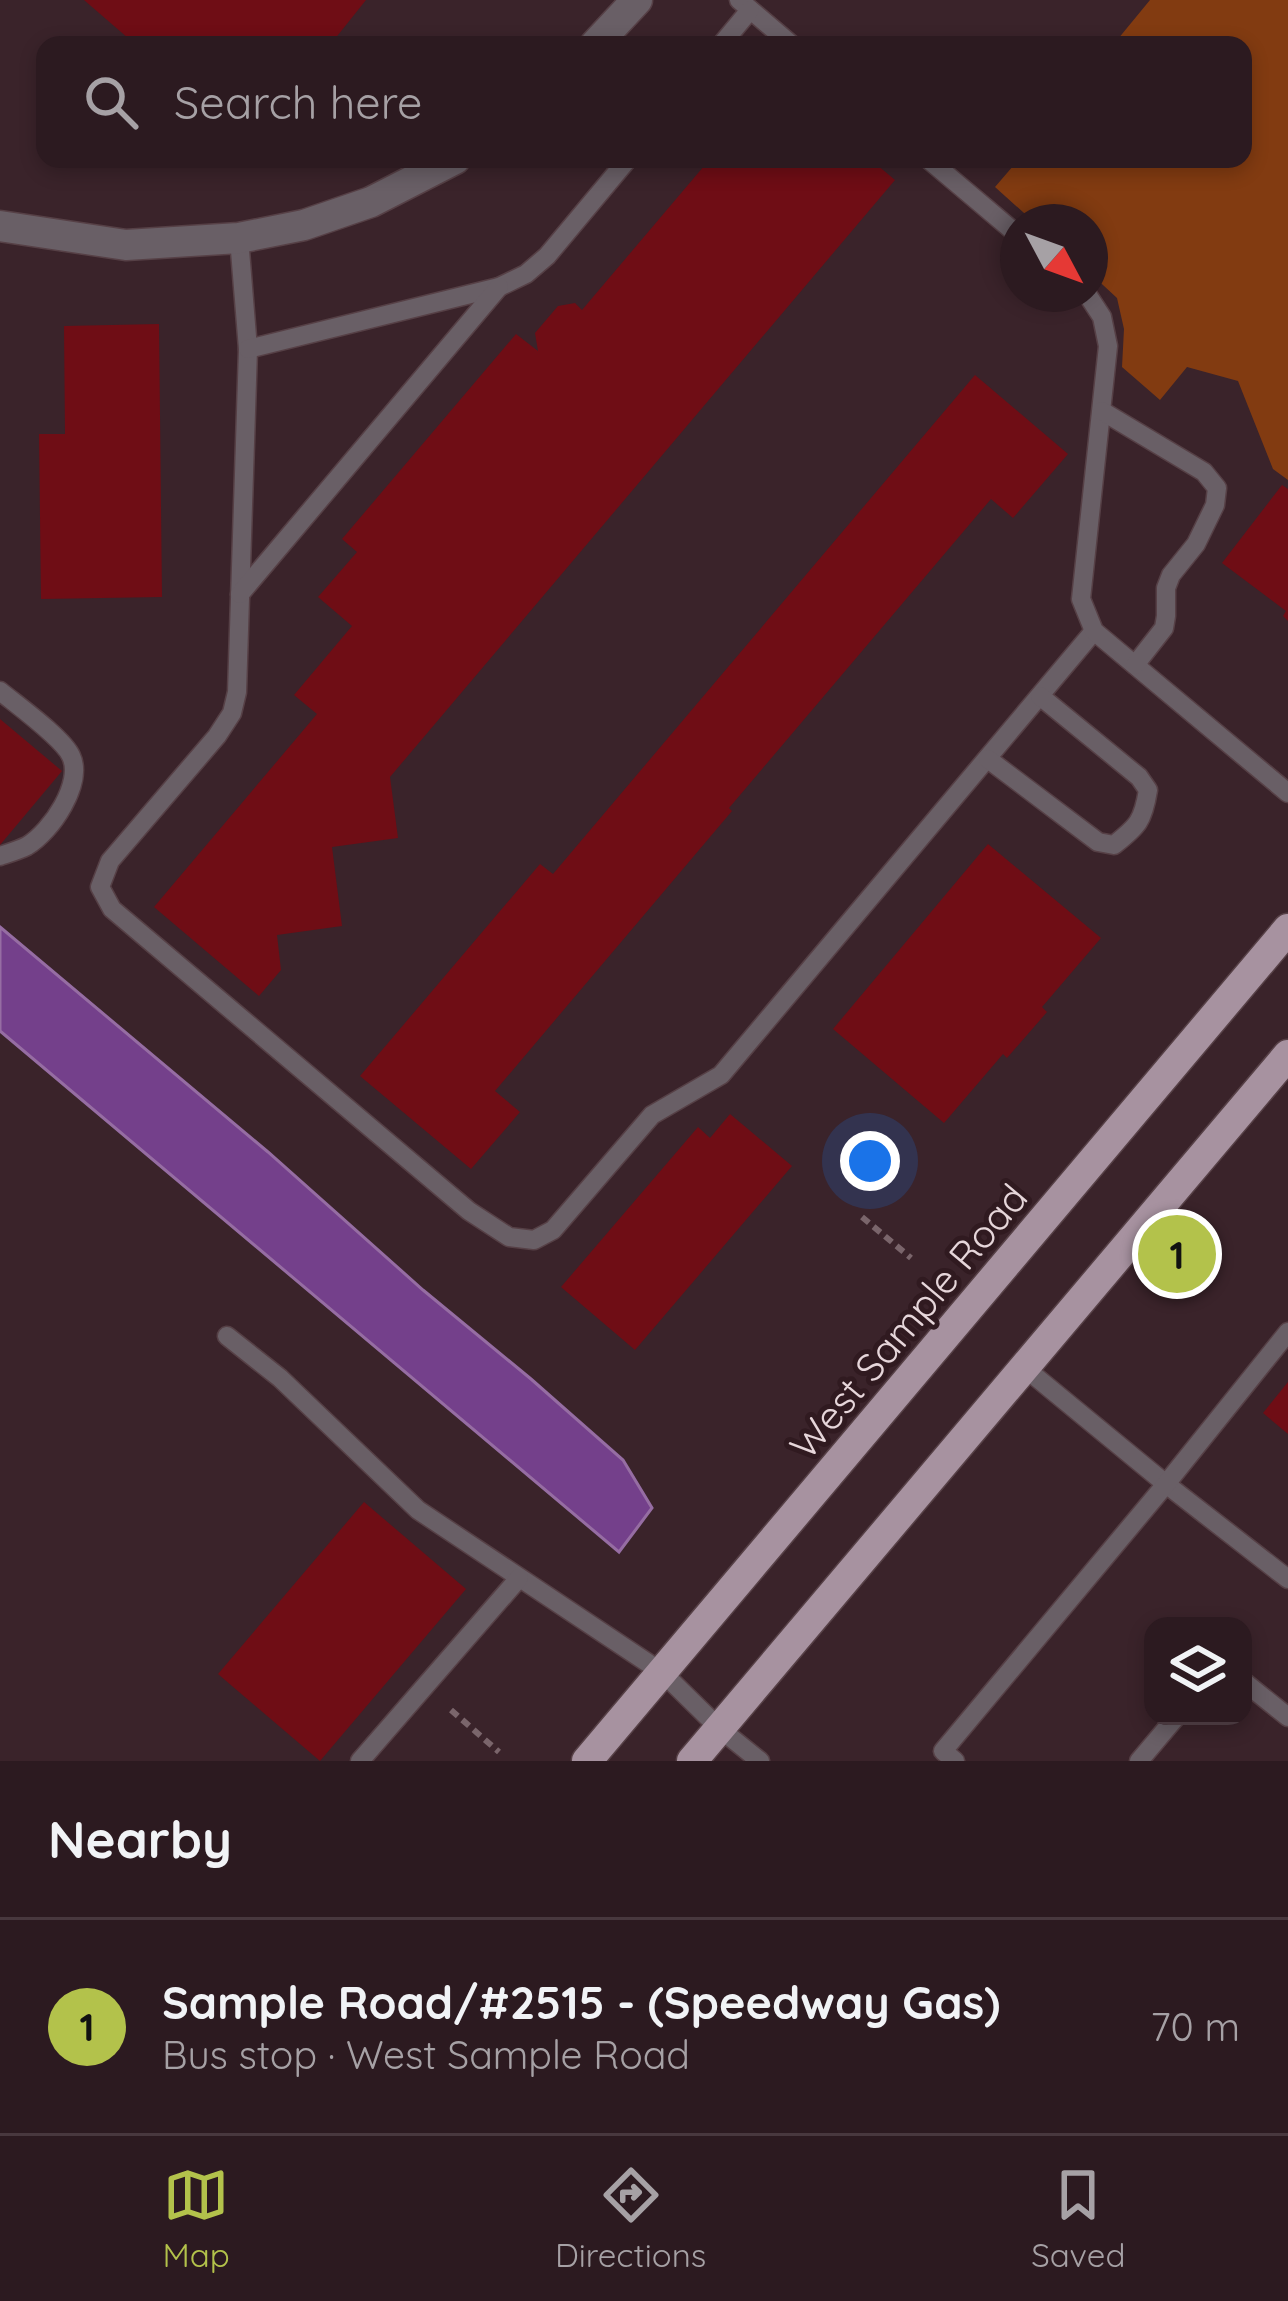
<!DOCTYPE html>
<meta charset="utf-8">
<style>
:root{--surface:#2c1a20;--page:#342329;--text:#f1f3f6;--muted:#a6a1a5;--line:#48383e;--accent:#b3c24b}
body{margin:0;font-family:Quicksand,sans-serif;background:var(--page);color:var(--text)}
.controls{position:absolute;right:36px;bottom:36px;display:grid;overflow:hidden;border-radius:24px;box-shadow:0 6px 18px #0003}
.controls button{width:108px;height:108px;display:grid;place-items:center;padding:0;border:0;border-bottom:3px solid var(--line);background:var(--surface);color:var(--text);font:60px sans-serif}
.compass{position:absolute;left:1000px;top:204px;width:108px;height:108px;border-radius:50%;background:var(--surface);box-shadow:0 6px 18px #0003;rotate:131deg}
.you{position:absolute;left:870px;top:1161px;width:42px;height:42px;margin:-30px;border:9px solid #fff;border-radius:50%;background:#1a73e8;box-shadow:0 0 0 18px #1a73e833}
.badge{display:grid;place-items:center;width:78px;height:78px;border-radius:50%;background:var(--accent);color:#111;font-size:39px;font-weight:700}
.pin{position:absolute;translate:-50% -50%;border:6px solid #fff;box-shadow:0 3px 12px #0006}
.list{margin:0;padding:0;list-style:none}
h2{display:flex;justify-content:space-between;align-items:center;height:156px;margin:0;padding:0 48px;font-size:51px}
h2 small{font-size:39px;font-weight:400;color:var(--muted)}
.list li{display:grid;grid-template-columns:78px 1fr auto;gap:36px;align-items:center;box-sizing:border-box;height:216px;padding:0 48px;border-top:3px solid var(--line)}
.list b{display:block;font-size:45px;white-space:nowrap}
.list p{margin:0;font-size:39px;white-space:nowrap;color:var(--muted)}
.list em{font-size:39px;font-style:normal;color:var(--muted)}
.icon{flex:none;width:66px;height:66px;fill:none;stroke:currentColor;stroke-width:2;stroke-linecap:round;stroke-linejoin:round}
.map{position:relative;flex:none;width:1288px;height:1761px;overflow:hidden}
.search{position:absolute;background:var(--surface);box-shadow:0 6px 18px #0003;left:36px;right:36px;top:36px;height:132px;display:flex;align-items:center;gap:30px;box-sizing:border-box;padding:0 42px;border-radius:24px;color:var(--muted);font-size:45px}
.sheet{height:372px;background:var(--surface)}
nav{display:flex;justify-content:space-around;align-items:center;box-sizing:border-box;height:168px;border-top:3px solid var(--line);background:var(--surface);font-size:33px;color:var(--muted)}
nav a{display:grid;justify-items:center;gap:6px}
nav .on{color:var(--accent)}
.map>svg:first-child{display:block}
</style>
<div class="map">
<svg width="1288" height="1761" viewBox="0 0 1288 1761">
<rect width="100%" height="100%" fill="#3a232a"/>
<path fill="#823b11" d="M 1150,0 L 1288,0 L 1288,480 L 1273,469 L 1238,381 L 1187,367 L 1160,400 L 1122,367 L 1124,329 L 1117,298 L 1090,273 L 1090,222 L 1034,222 L 995,187 L 1019,159 L 1243,159 L 1243,45 L 1113,45 Z"/>
<path fill="#74408b" stroke="#966da3" stroke-width="3" d="M 0,927 L 268,1152 L 423,1290 L 531,1379 L 623,1460 L 652,1508 L 619,1552 L 0,1031 Z"/>
<g fill="#6f0d15">
<path d="M 84,0 L 366,0 L 330,45 L 136,45 Z"/>
<path d="M 710,159 L 870,159 L 895,180 L 390,777 L 398,838 L 332,847 L 342,926 L 277,935 L 281,970 L 259,996 L 154,907 L 317,714 L 294,695 L 352,626 L 318,597 L 357,552 L 342,539 L 516,334 L 538,351 L 535,333 L 558,306 L 575,303 L 582,310 Z"/>
<path d="M 159,324 L 162,597 L 41,599 L 39,434 L 65,434 L 64,326 Z"/>
<path d="M 975,375 L 1068,454 L 1013,518 L 991,499 L 729,808 L 732,811 L 495,1091 L 520,1112 L 471,1169 L 360,1076 L 540,864 L 553,874 Z"/>
<path d="M 1282,485 L 1288,489 L 1288,621 L 1283,616 L 1286,611 L 1222,563 Z"/>
<path d="M 0,719 L 62,771 L 0,845 Z"/>
<path d="M 988,844 L 1101,938 L 1042,1007 L 1047,1012 L 1007,1058 L 1003,1054 L 944,1123 L 833,1029 Z"/>
<path d="M 730,1114 L 792,1166 L 635,1350 L 561,1287 L 698,1127 L 710,1138 Z"/>
<path d="M 1288,1382 L 1288,1434 L 1263,1413 Z"/>
<path d="M 364,1502 L 466,1589 L 320,1761 L 218,1674 Z"/>
</g>
<g fill="none" stroke-linecap="round" stroke-linejoin="round">
<defs>
<g id="lane">
<path d="M 739,0 L 792,45"/>
<path d="M 721,45 L 750,10"/>
<path d="M 928,159 L 1018,235"/>
<path d="M 239,238 L 248,349 L 237,692 L 232,713 L 217,736 L 110,861 L 100,887 L 112,909 L 469,1211 L 509,1237 L 534,1240 L 553,1230 L 652,1115 L 721,1075 L 1094,631"/>
<path d="M 1087,294 L 1102,317 L 1108,346 L 1081,599 L 1094,631 L 1288,793"/>
<path d="M 248,349 L 499,287 L 526,274 L 547,256 L 628,159"/>
<path d="M 1102,411 L 1204,472 L 1217,488 L 1215,505 L 1196,544 L 1171,575 L 1166,588 L 1166,616 L 1164,628 L 1135,665"/>
<path d="M 240,594 L 499,287"/>
<path d="M 0,691 C 17,705 63,738 71,756 C 84,783 51,832 27,846 C 19,850 9,853 0,856"/>
<path d="M 988,759 L 1098,842 L 1114,845 C 1138,826 1143,821 1148,790 L 1139,777 L 1040,696"/>
<path d="M 227,1336 L 280,1378 L 418,1510 L 663,1673 L 719,1728 L 760,1761"/>
<path d="M 1025,1368 L 1166,1484 L 1288,1579"/>
<path d="M 1243,1681 L 1288,1717"/>
<path d="M 360,1761 L 519,1578"/>
<path d="M 955,1761 L 943,1751 L 1166,1484 L 1288,1332"/>
<path d="M 1139,1761 L 1177,1716"/>
</g>
<g id="street">
<path d="M 595,45 L 637,0"/>
<path d="M 0,226 L 126,245 L 239,238 L 304,225 L 371,202 L 455,159"/>
</g>
<g id="primary">
<path d="M 587,1761 L 1288,929"/>
<path d="M 692,1761 L 1288,1055"/>
</g>
</defs>
<use href="#lane" stroke="#564046" stroke-width="21"/>
<use href="#street" stroke="#564046" stroke-width="33"/>
<use href="#primary" stroke="#564046" stroke-width="33"/>
<g stroke="#7a656b" stroke-width="6" stroke-dasharray="9 6" stroke-linecap="butt">
<path d="M 862,1217 L 911,1258"/>
<path d="M 451,1710 L 499,1752"/>
</g>
<use href="#lane" stroke="#695f66" stroke-width="18"/>
<use href="#street" stroke="#695f66" stroke-width="30"/>
<use href="#primary" stroke="#a792a0" stroke-width="30"/>
</g>
<g text-anchor="middle" dominant-baseline="central" stroke-width="10" stroke-linejoin="round" paint-order="stroke">
<g font-size="39" fill="#e6d6da" stroke="#301a20">
<text transform="translate(908 1321) rotate(-50)">West Sample Road</text>
</g>
</g>
</svg>
<div class="controls">
<button><svg class="icon" aria-label="layers" viewBox="0 0 24 24"><path d="M12 4l9 5-9 5-9-5zM3 14l9 5 9-5"/></svg></button>
</div>
<svg class="compass" viewBox="-18 -18 36 36"><path d="M0-13l5 13h-10z" fill="#e53935"/><path d="M0 13l5-13h-10z" fill="#a6a1a5"/></svg>
<div class="you"></div>
<div class="pin badge" style="left:1177px;top:1254px">1</div>
<div class="search"><svg class="icon" aria-label="search" viewBox="0 0 24 24"><circle cx="10" cy="10" r="6"/><path d="M15 15l6 6"/></svg>Search here</div>
</div>
<section class="sheet">
<h2>Nearby<small></small></h2>
<ul class="list">
<li><span class="badge">1</span><div><b>Sample Road/#2515 - (Speedway Gas)</b><p>Bus stop · West Sample Road</p></div><em>70 m</em></li>
</ul>
</section>
<nav>
<a class="on"><svg class="icon" aria-label="map" viewBox="0 0 24 24"><path d="M3 6l6-2 6 2 6-2v14l-6 2-6-2-6 2zM9 4v14M15 6v14"/></svg>Map</a>
<a><svg class="icon" aria-label="directions" viewBox="0 0 24 24"><path d="M12 3l9 9-9 9-9-9zM9 14v-3h6M13 9l2 2-2 2"/></svg>Directions</a>
<a><svg class="icon" aria-label="saved" viewBox="0 0 24 24"><path d="M7 4h10v16l-5-4-5 4z"/></svg>Saved</a>
</nav>
